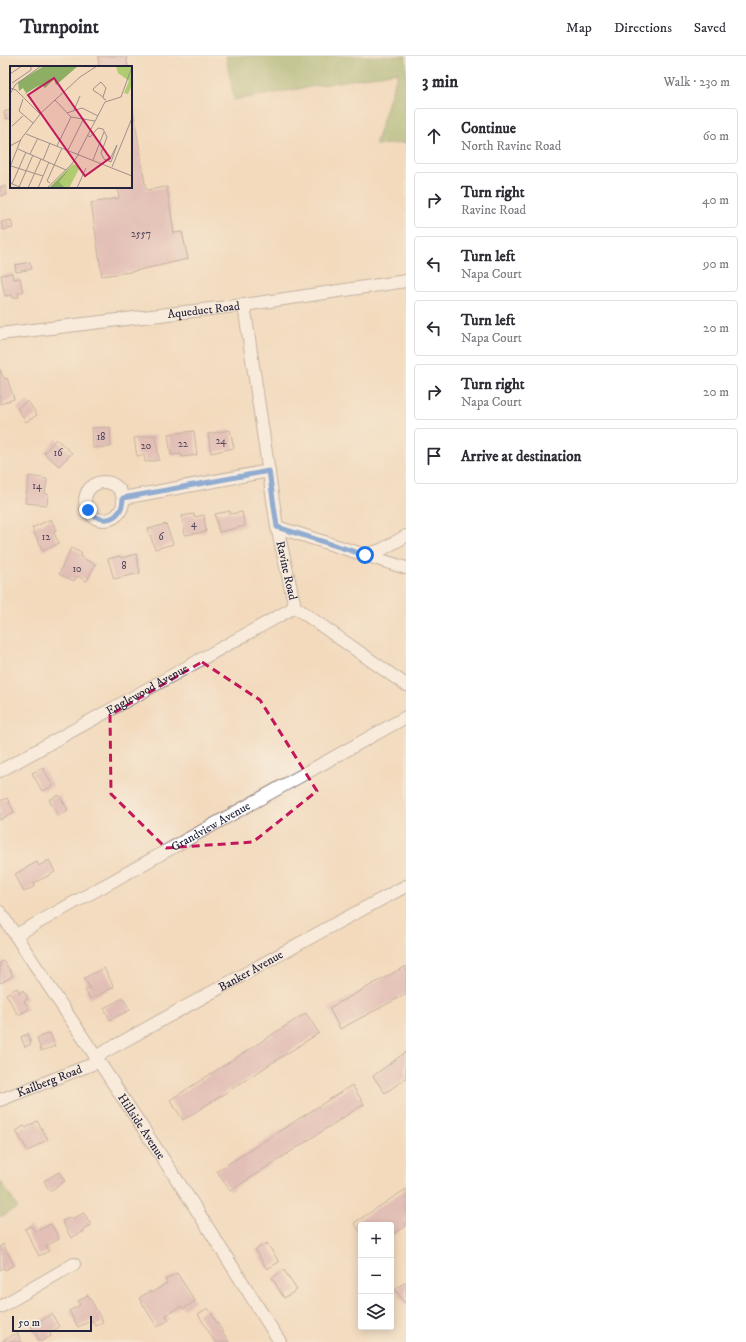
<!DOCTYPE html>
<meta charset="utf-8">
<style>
:root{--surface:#fff;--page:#f2f2f3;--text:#2b2b33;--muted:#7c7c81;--line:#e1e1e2}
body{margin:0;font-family:"IM FELL DW Pica",serif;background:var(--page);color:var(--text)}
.controls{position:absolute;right:12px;bottom:12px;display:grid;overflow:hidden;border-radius:4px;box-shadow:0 2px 10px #0003}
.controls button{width:36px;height:36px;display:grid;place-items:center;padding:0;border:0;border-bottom:1px solid var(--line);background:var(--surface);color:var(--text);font:20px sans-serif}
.scale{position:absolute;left:12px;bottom:10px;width:80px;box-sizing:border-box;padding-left:4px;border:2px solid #22223b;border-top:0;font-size:11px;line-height:14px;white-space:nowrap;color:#22223b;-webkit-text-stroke:3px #f7f3e8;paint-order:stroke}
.stop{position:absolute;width:12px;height:12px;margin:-9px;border:3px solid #1a73e8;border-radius:50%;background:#fff}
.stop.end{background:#1a73e8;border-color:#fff;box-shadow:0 1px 4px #0008}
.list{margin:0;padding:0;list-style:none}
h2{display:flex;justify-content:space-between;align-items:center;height:52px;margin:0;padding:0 16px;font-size:17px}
h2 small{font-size:13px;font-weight:400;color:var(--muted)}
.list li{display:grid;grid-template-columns:26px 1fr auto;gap:12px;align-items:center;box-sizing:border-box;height:56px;margin:0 8px 8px;padding:0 8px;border:1px solid var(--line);border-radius:4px}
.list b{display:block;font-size:15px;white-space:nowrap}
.list p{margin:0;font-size:13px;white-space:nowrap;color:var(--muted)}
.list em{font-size:13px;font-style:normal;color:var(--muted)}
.icon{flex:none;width:22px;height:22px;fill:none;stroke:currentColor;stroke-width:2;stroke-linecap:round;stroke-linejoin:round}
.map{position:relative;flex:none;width:406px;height:1286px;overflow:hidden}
header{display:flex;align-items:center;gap:24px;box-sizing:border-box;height:56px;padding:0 20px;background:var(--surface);border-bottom:1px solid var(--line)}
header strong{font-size:19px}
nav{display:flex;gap:22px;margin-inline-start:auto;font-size:14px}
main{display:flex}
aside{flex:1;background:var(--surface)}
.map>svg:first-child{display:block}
</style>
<header>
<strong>Turnpoint</strong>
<nav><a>Map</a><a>Directions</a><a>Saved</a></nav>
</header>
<main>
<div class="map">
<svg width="406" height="1286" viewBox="0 0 406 1286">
<rect width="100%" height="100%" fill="#f7f3e8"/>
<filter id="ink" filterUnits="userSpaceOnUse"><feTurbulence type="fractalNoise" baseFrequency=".025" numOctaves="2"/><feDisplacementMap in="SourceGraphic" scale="8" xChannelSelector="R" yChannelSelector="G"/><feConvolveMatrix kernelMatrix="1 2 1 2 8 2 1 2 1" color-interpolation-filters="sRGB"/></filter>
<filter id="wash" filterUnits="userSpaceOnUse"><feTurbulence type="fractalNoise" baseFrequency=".012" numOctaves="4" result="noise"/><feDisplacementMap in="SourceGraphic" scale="16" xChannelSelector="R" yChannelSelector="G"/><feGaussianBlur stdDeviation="0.9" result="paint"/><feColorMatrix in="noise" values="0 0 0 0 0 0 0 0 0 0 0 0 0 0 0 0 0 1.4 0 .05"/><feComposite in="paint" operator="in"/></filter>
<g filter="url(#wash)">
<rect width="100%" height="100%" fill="#f3dabd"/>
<g fill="#8caf63" stroke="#57684f">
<path d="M 226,0 L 406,0 L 406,87 L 375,89 L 398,16 L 234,44 Z"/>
<path d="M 0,1124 L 18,1152 L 0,1161 Z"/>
</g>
<g id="blocks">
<g fill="#cf9dad">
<path d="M 98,0 L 126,0 L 128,11 L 99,11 Z"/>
<path d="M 131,40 L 146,134 L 167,131 L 174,177 L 182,176 L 188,203 L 130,216 L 102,220 L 91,147 L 119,142 L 118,131 L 131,131 Z"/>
<path d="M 11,54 L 11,62 L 6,63 L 4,56 Z"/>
<path d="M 5,130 L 7,139 L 0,140 L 0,131 Z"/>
<path d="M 11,164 L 13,172 L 3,174 L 1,166 Z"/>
<path d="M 30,206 L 32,213 L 16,216 L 15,209 Z"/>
<path d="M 12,217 L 13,223 L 20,222 L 23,236 L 18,237 L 19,241 L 13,242 L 12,239 L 5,240 L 1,219 Z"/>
<path d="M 0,313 L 4,323 L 7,322 L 14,343 L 0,348 Z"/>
<path d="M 28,345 L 37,359 L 26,366 L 17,352 Z"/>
<path d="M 110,371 L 111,391 L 93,392 L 92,372 Z"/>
<path d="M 230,374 L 234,392 L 211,397 L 208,378 Z"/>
<path d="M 194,375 L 197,399 L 182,401 L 181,398 L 171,399 L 168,378 Z"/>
<path d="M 155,379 L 159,404 L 145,406 L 144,399 L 137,400 L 134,382 Z"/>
<path d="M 56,383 L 72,397 L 59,410 L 44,397 Z"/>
<path d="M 29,420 L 47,423 L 45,438 L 48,438 L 47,449 L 25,447 Z"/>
<path d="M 230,455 L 230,458 L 242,456 L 245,470 L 219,476 L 215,458 Z"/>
<path d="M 194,458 L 194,461 L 204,459 L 206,476 L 185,479 L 182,460 Z"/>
<path d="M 51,463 L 56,474 L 53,476 L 59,487 L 43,495 L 32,472 Z"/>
<path d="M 166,468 L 173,488 L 155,493 L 148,473 Z"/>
<path d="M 71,492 L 82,497 L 80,501 L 95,508 L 87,525 L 77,520 L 74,525 L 59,518 Z"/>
<path d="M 136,498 L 140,517 L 114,523 L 108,503 L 120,500 L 121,502 Z"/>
<path d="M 43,712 L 53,730 L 42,735 L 32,717 Z"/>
<path d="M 59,739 L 68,754 L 58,760 L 49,744 Z"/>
<path d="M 7,742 L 14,756 L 0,764 L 0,745 Z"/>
<path d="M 49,804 L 55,816 L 34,827 L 35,830 L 24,836 L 15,818 L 37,806 L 39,810 Z"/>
<path d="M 4,905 L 13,920 L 1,927 L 0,925 L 0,907 Z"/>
<path d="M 406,910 L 406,938 L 340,973 L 329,952 Z"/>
<path d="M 104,912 L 114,931 L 90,943 L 85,934 L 90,932 L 84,922 Z"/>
<path d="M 17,932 L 20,937 L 23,934 L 28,943 L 24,945 L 29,953 L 18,959 L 6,938 Z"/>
<path d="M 123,942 L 130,954 L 110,964 L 104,952 Z"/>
<path d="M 306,957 L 319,977 L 183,1064 L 170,1044 Z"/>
<path d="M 50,977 L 55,990 L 41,995 L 37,982 Z"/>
<path d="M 28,978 L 31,988 L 25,991 L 21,981 Z"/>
<path d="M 406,996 L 406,1022 L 385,1037 L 373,1020 Z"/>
<path d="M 352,1029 L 364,1048 L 230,1135 L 217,1115 Z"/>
<path d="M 37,1065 L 48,1083 L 28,1095 L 16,1075 L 24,1070 L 26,1072 Z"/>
<path d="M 59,1116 L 65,1125 L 50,1135 L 44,1125 Z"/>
<path d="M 406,1133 L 406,1170 L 391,1180 L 391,1169 L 361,1169 L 361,1177 L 354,1167 Z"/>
<path d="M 84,1157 L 91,1169 L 83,1173 L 84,1175 L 71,1182 L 62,1165 L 71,1161 L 72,1163 Z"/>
<path d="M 51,1168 L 59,1183 L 46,1190 L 49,1195 L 39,1200 L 25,1173 L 31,1170 L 35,1176 Z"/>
<path d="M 267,1187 L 279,1206 L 267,1213 L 255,1194 Z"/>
<path d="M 3,1188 L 14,1209 L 5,1214 L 4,1212 L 0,1214 L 0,1190 Z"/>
<path d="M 284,1214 L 297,1234 L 284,1242 L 272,1222 Z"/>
<path d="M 177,1217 L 195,1245 L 183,1253 L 181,1250 L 166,1259 L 169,1264 L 157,1271 L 139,1242 L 150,1235 L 151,1237 L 167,1227 L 165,1224 Z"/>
<path d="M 406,1226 L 406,1249 L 395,1233 Z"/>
<path d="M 88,1239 L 103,1266 L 95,1270 L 92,1264 L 78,1271 L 69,1255 L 80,1249 L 78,1245 Z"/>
<path d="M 208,1252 L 229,1286 L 215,1286 L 198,1258 Z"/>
<path d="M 52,1258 L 59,1271 L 50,1277 L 51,1280 L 40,1286 L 31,1270 Z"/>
<path d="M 17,1277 L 22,1286 L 1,1286 Z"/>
</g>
</g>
</g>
<g filter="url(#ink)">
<use href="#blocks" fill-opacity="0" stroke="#8a7e7c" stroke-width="1"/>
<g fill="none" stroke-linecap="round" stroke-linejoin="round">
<defs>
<g id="minor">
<path id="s1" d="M 244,249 L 277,471 L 295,551 L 406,629"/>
<path id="s2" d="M 0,278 L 244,249 L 406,225"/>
<circle cx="104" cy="445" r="19"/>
<path d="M 123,442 L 269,415"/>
<path d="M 277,471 L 406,512"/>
<path d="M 365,499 L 381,494 L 406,480"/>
<path id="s3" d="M 0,715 L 295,551"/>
<path id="s4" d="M 0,856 L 191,1145 L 280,1286"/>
<path id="s5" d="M 16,879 L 406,661"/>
<path id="s6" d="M 95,1001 L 333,869 L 406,830"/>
<path id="s7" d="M 0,1044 L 98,1006"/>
<path d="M 0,1251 L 74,1208"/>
</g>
</defs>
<use href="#minor" stroke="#8a7e7c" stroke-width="14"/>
<use href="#minor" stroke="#fff" stroke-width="12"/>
</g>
</g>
<g fill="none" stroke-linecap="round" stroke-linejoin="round" filter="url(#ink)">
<path stroke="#1a73e8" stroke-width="5" d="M 88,454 C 102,471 123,463 123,442 L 269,415 L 277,471 L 365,499"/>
</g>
<path d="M0 0H406V1286H0ZM 202,606 L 260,644 L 317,735 L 253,786 L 166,792 L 111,738 L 110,659 Z" fill="#f3dabd" fill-opacity=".55" fill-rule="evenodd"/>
<path fill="none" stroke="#c2185b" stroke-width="3" stroke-dasharray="8 5" stroke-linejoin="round" d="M 202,606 L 260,644 L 317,735 L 253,786 L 166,792 L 111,738 L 110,659 Z"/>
<g text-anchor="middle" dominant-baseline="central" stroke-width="3" stroke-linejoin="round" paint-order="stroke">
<g font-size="10" fill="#4d4158">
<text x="141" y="178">2557</text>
<text x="101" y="381">18</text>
<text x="221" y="385">24</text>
<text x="183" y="388">22</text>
<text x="146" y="390">20</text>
<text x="58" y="397">16</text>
<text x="37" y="430">14</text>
<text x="194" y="468">4</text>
<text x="46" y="481">12</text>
<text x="161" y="481">6</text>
<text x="124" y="510">8</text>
<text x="77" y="513">10</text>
</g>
<g font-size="12" fill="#22223b" stroke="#f7f3e8">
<text stroke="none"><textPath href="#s2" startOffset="205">Aqueduct Road</textPath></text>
<text stroke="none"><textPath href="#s1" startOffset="269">Ravine Road</textPath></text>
<text stroke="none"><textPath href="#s3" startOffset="168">Englewood Avenue</textPath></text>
<text stroke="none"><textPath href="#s5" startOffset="223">Grandview Avenue</textPath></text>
<text stroke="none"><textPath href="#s6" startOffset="178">Banker Avenue</textPath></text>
<text stroke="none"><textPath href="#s7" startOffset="53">Kailberg Road</textPath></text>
<text stroke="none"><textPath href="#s4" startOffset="257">Hillside Avenue</textPath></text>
</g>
</g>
<g transform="translate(10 10)">
<rect width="122" height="122" fill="#f3dabd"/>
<path d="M 106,0 L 122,0 L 122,19 L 118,28 L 114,27 L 119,15 L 108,7 ZM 63,98 L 70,101 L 59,122 L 39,122 Z" fill="#b1cb71"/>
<path d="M 34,0 L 68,0 L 46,19 L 44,13 L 35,22 L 32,19 L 14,32 L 31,18 L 12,30 L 16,27 L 13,22 L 9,25 L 8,16 ZM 61,101 L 49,116 L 55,122 L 39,122 Z" fill="#8caf63"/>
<path fill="none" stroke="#9f9089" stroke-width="1" d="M 0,8 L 12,0M 2,17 L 21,4 L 21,0M 0,22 L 6,24 L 30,48M 0,28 L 5,19 L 31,0M 93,31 L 96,22 L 91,16 L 83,23 L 84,25 L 89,28 L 93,31 L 94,33 L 96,34M 13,33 L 9,45 L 23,57M 45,34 L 61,51 L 85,55M 64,44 L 70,30M 57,47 L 72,42 L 88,50M 2,60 L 13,50M 16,68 L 122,110M 77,69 L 80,71 L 88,62 L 93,63 L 97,71 L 91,87 L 94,93 L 101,96 L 107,79 L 99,95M 0,80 L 11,74M 47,80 L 61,51M 8,83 L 56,104M 58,84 L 74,52M 20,88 L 28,72M 68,88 L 95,36 L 111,31 L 122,1M 33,94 L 40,77M 83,94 L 94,66M 1,100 L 33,110M 0,101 L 11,73 L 31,47 L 70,11 L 87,0M 102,101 L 122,52M 0,117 L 12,122M 40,117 L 37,115 L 52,82M 2,118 L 16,86M 9,121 L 23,89M 18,122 L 31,93M 28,122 L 39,96M 37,122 L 61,99 L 69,88M 67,122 L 76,102"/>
<path fill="#c2185b" fill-opacity="0.15" stroke="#c2185b" stroke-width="2" d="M 44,12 L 100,92 L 75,110 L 18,29 Z"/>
<rect width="122" height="122" fill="none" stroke="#22223b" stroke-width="2"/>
</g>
</svg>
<div class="controls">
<button>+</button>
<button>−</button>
<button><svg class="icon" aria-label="layers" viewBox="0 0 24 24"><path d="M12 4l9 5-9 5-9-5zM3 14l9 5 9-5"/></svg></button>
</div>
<div class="scale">50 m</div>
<div class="stop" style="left:365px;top:499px"></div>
<div class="stop end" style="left:88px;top:454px"></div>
</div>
<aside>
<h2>3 min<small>Walk · 230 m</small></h2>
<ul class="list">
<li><svg class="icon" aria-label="ahead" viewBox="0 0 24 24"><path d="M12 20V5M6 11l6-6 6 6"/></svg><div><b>Continue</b><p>North Ravine Road</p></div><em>60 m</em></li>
<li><svg class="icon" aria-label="right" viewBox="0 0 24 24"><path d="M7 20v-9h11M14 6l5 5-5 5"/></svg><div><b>Turn right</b><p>Ravine Road</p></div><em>40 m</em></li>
<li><svg class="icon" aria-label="left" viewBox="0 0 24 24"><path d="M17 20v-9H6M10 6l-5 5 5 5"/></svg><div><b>Turn left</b><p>Napa Court</p></div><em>90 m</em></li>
<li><svg class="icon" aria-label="left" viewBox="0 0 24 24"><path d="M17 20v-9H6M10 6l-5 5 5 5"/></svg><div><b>Turn left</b><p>Napa Court</p></div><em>20 m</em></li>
<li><svg class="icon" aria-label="right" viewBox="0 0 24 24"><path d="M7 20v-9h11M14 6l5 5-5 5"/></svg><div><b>Turn right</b><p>Napa Court</p></div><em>20 m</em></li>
<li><svg class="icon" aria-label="arrive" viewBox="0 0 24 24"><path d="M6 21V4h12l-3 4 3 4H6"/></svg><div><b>Arrive at destination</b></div></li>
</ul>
</aside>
</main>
